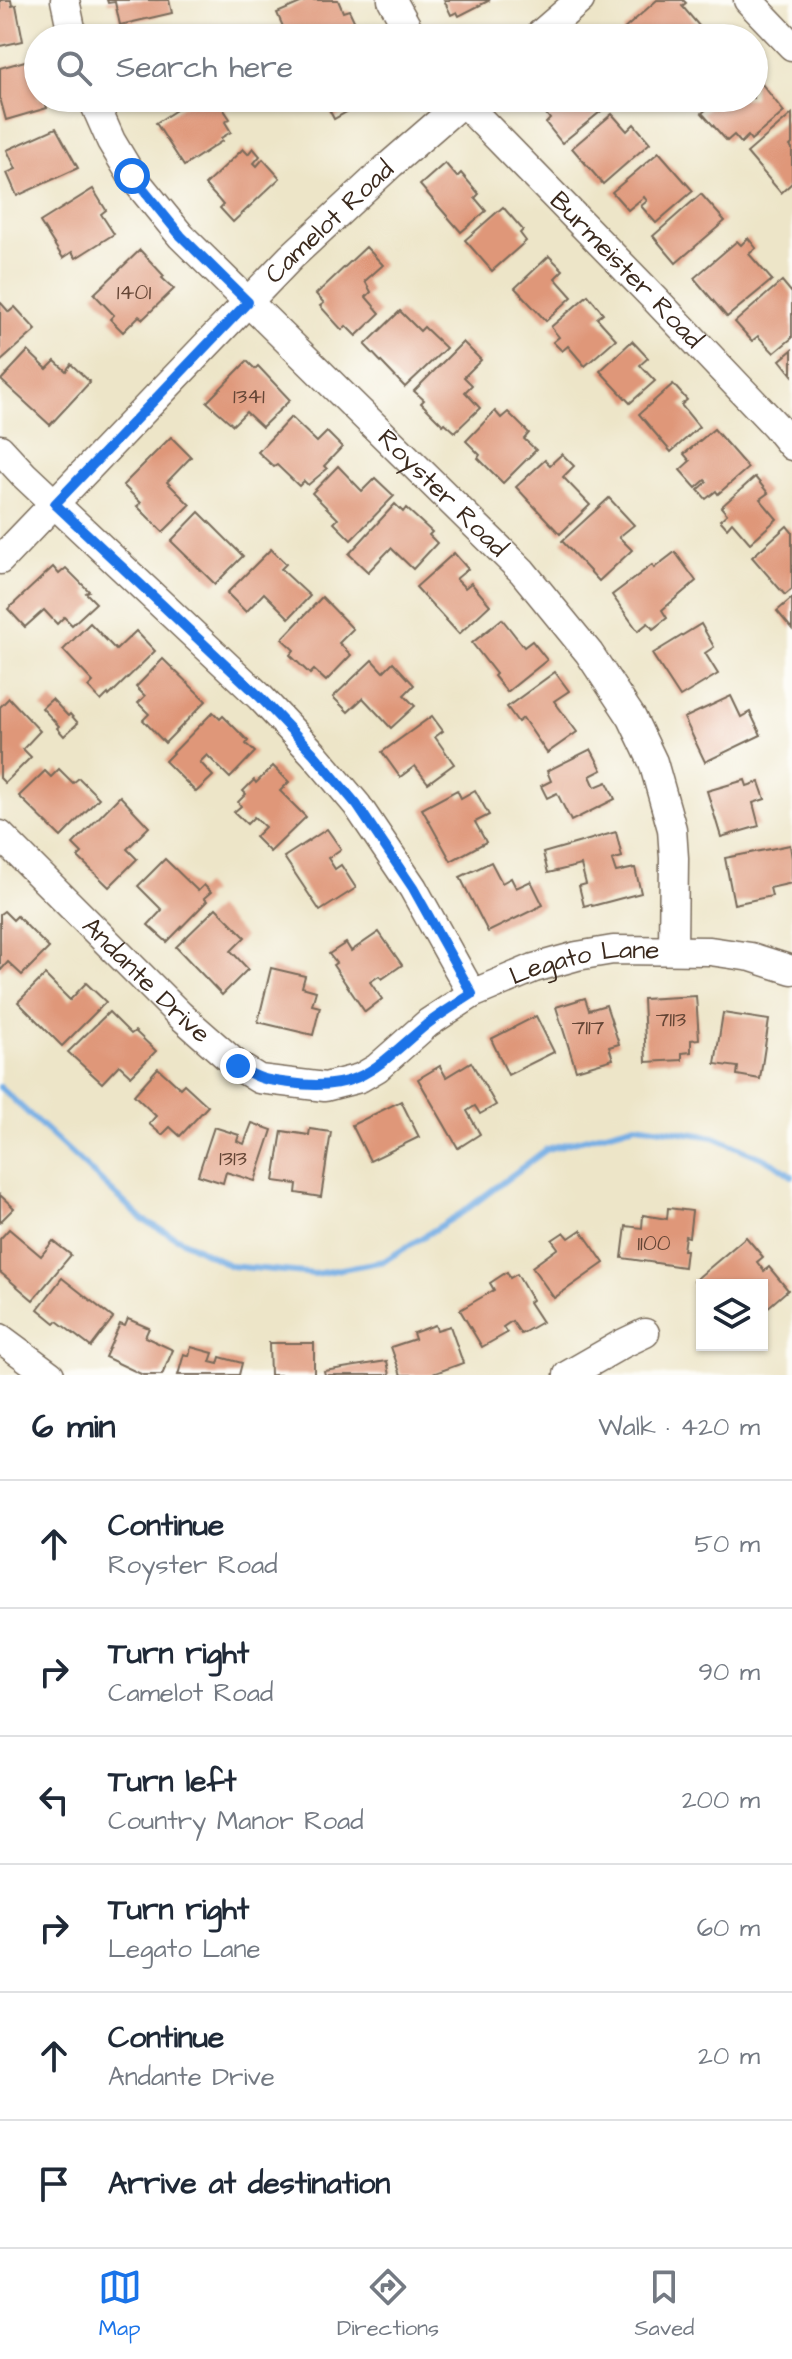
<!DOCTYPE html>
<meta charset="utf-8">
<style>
:root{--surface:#fff;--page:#f6f6f7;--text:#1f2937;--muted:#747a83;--line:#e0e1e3;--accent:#1a73e8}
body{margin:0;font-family:"Architects Daughter",sans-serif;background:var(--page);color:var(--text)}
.controls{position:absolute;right:24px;bottom:24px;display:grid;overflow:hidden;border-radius:0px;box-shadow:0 2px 6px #0004}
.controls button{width:72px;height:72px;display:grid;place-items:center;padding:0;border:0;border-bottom:2px solid var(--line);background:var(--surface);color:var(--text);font:40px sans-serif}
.stop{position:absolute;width:24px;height:24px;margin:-18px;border:6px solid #1a73e8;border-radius:50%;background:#fff}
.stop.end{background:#1a73e8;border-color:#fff;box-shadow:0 2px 8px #0008}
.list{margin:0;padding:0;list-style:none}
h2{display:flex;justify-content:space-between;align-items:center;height:104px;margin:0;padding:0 32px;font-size:34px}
h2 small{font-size:26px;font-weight:400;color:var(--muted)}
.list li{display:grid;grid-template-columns:52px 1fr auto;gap:24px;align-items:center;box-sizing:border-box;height:128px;padding:0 32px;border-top:2px solid var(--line)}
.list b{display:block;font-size:30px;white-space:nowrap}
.list p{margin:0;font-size:26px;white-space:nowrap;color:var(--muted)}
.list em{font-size:26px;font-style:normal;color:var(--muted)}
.icon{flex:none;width:44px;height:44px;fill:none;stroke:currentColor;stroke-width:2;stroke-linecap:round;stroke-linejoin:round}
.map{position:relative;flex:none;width:792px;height:1375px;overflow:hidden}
.search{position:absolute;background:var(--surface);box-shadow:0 2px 6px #0004;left:24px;right:24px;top:24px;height:88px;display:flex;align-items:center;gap:20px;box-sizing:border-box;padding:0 28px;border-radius:44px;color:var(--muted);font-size:30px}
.sheet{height:872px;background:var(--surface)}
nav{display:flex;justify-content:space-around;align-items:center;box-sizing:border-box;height:112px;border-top:2px solid var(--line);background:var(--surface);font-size:22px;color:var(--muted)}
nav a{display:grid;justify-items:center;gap:4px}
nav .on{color:var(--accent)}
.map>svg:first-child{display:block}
</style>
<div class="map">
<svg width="792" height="1375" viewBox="0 0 792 1375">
<rect width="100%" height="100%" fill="#fdfcf7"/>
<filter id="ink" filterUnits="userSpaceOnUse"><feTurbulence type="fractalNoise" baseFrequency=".0125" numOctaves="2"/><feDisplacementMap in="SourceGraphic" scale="16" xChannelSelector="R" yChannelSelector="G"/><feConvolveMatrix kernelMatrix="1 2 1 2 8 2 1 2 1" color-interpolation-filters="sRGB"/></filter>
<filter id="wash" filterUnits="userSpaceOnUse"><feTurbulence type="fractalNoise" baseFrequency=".006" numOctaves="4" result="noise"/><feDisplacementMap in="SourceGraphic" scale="32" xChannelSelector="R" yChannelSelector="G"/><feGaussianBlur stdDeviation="1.8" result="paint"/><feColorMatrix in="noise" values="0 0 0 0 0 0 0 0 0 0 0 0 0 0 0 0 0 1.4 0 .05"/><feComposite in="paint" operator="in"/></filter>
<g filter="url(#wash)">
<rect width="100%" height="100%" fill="#ede5c8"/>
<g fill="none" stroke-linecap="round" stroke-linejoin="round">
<path stroke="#74ade4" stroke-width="6" d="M 0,1087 L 143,1220 L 231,1266 L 315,1274 L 384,1261 L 463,1212 L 547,1149 L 636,1125 L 714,1137 L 774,1163 L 792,1176"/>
</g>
<g id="blocks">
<g fill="#df9779">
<path d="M 0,0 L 11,0 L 12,6 L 16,5 L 23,41 L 0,46 Z"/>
<path d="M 107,0 L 169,0 L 172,13 L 120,25 L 115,2 L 108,3 Z"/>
<path d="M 307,0 L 338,0 L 343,12 L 349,10 L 358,29 L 337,38 L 288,38 L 277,13 Z"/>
<path d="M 444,0 L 490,0 L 459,16 L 457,12 L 451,15 Z"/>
<path d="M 657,0 L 683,0 L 686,3 L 682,6 L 700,27 L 687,38 L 628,38 L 622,31 Z"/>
<path d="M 32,59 L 38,78 L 38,98 L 44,98 L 47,108 L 6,120 L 0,98 L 0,68 Z"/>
<path d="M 754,74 L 784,112 L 751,140 L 748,136 L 741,143 L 734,135 L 727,141 L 702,113 L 720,98 L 754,98 Z"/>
<path d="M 195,98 L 216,98 L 230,119 L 225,122 L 231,132 L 221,138 L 222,141 L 184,166 L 156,123 Z"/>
<path d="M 323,98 L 371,98 L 334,119 Z"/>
<path d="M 545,98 L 607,98 L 611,103 L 562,143 L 546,123 L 550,119 L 538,104 Z"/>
<path d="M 686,98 L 707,98 L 695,108 Z"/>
<path d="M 612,114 L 627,131 L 634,124 L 650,143 L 603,184 L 572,148 Z"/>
<path d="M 792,114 L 792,144 L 790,146 L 792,148 L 792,183 L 781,193 L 747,153 Z"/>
<path d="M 56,128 L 78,168 L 17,196 L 7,173 L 16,169 L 7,150 Z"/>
<path d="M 253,148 L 260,156 L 254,163 L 257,166 L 263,159 L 280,178 L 233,222 L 220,208 L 223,205 L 218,199 L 205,185 L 243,149 L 248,154 Z"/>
<path d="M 659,152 L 693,191 L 656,223 L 641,206 L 647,201 L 644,197 L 628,210 L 612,192 Z"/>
<path d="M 445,163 L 457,177 L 461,173 L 479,194 L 475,198 L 486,211 L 461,232 L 420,185 Z"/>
<path d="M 93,189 L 106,210 L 101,214 L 114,234 L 76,258 L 72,252 L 63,258 L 40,222 Z"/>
<path d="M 701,194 L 725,221 L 676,263 L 653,236 Z"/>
<path d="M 503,207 L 523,230 L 520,233 L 526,241 L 492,271 L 465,240 Z"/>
<path d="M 748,238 L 756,248 L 749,254 L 772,280 L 727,317 L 694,278 L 737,241 L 741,245 Z"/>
<path d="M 366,247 L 383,265 L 365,281 L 371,292 L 366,297 L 380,313 L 356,336 L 346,326 L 342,330 L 320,306 L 324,303 L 316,294 Z"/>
<path d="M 140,250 L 164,276 L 162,278 L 174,289 L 143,319 L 139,316 L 123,332 L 110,319 L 114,315 L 94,294 Z"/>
<path d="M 549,256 L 563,270 L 555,278 L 572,297 L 546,321 L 515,288 Z"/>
<path d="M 782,281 L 792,293 L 792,338 L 774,353 L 758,336 L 752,341 L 735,322 Z"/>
<path d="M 588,295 L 603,313 L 597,318 L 616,339 L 585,366 L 568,346 L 562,351 L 553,342 L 559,337 L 551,327 Z"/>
<path d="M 0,302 L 9,312 L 15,307 L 36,330 L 0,362 Z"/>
<path d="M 400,311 L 420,331 L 424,327 L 446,348 L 405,387 L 365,345 Z"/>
<path d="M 632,341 L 648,358 L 640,365 L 655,381 L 630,403 L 600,371 Z"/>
<path d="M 463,342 L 481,360 L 464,377 L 472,385 L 465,392 L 480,408 L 455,432 L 445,423 L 443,425 L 421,403 L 424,400 L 414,391 Z"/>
<path d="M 792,350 L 792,375 L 780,360 Z"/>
<path d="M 28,351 L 47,369 L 55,361 L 66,371 L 71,364 L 90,382 L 50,425 L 1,380 Z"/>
<path d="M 247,361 L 255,369 L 258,366 L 290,400 L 262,427 L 246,412 L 233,425 L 207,402 Z"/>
<path d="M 673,384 L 687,400 L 681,405 L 699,427 L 671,452 L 639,414 Z"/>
<path d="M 495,411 L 501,418 L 508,412 L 529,433 L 524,439 L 536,450 L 503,483 L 478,458 L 480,455 L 466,441 Z"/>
<path d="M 291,417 L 317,442 L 327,432 L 342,447 L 324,466 L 327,469 L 308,485 L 304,481 L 299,486 L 277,465 L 274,467 L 258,452 Z"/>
<path d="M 714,429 L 748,468 L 718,494 L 716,491 L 706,499 L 698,490 L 707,482 L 705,480 L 696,488 L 680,470 L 690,461 L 684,454 Z"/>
<path d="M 171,437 L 191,457 L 167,482 L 190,505 L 163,532 L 137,506 L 141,503 L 123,485 Z"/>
<path d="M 562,454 L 574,466 L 563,477 L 590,505 L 560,534 L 516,487 L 545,460 L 550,465 Z"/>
<path d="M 338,466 L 362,491 L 375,478 L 394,496 L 351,540 L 334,523 L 338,519 L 312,493 Z"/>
<path d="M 755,477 L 768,493 L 760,499 L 777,519 L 750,543 L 732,522 L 727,528 L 720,520 L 727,514 L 721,507 Z"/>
<path d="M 609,498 L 634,525 L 619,537 L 632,550 L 599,581 L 562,541 Z"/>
<path d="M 395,504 L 403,512 L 406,508 L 432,532 L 429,535 L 437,543 L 413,569 L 391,548 L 368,572 L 349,554 Z"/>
<path d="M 199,512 L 243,556 L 215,584 L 171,541 Z"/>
<path d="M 787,526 L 792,532 L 792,589 L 785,595 L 752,557 Z"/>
<path d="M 271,549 L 286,564 L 281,569 L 310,596 L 289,618 L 264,593 L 246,612 L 227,593 Z"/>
<path d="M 675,552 L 696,581 L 662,610 L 667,618 L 653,629 L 648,623 L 638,631 L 612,595 L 652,565 L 654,568 Z"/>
<path d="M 454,553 L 468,569 L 456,579 L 465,588 L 471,583 L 490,605 L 459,634 L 416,587 Z"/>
<path d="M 53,567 L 59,574 L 66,568 L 89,591 L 86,593 L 96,603 L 72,625 L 64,617 L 57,624 L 44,610 L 25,627 L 8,609 Z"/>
<path d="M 322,597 L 353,629 L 339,643 L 351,655 L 326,681 L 314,670 L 310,674 L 290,655 L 294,650 L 282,639 Z"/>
<path d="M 792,598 L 792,629 L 777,611 Z"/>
<path d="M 502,619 L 524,647 L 532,641 L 547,660 L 507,692 L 494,676 L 496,674 L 472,643 Z"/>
<path d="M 90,623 L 116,650 L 136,631 L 155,651 L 109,696 L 108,694 L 101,701 L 88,687 L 93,682 L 63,650 Z"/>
<path d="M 701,624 L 714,647 L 705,653 L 718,674 L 680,697 L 652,654 Z"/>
<path d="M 163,659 L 206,701 L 165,743 L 143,720 L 149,714 L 138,703 L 145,696 L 136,687 Z"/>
<path d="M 372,660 L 383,672 L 393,662 L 414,685 L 404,695 L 415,706 L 391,728 L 363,698 L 348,712 L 333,697 Z"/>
<path d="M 555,672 L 569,691 L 554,701 L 577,732 L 547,753 L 523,718 L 518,722 L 507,707 Z"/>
<path d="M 731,696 L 741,717 L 750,712 L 761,735 L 705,762 L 684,718 Z"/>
<path d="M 9,698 L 40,731 L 23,749 L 31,757 L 5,783 L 0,778 L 0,707 Z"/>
<path d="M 52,699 L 68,716 L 70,714 L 78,723 L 64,736 L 57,728 L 59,726 L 42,708 Z"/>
<path d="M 213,712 L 220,719 L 223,716 L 248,741 L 246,744 L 255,752 L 230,778 L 207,755 L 200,762 L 213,776 L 196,792 L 165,761 Z"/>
<path d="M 432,716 L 443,731 L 435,737 L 454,764 L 428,783 L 415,766 L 400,777 L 382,752 Z"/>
<path d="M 591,749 L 602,770 L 590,776 L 595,787 L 607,782 L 615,799 L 571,821 L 557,793 L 547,798 L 541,786 L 551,781 L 547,771 Z"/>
<path d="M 273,766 L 289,782 L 280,791 L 306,817 L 270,852 L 255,837 L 265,827 L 254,817 L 247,824 L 234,812 L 241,806 L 238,802 L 246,794 L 243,791 L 254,780 L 256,783 Z"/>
<path d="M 59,769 L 73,783 L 79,778 L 99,798 L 61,837 L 19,796 L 45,771 L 51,777 Z"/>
<path d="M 745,780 L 747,786 L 759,782 L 765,799 L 753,803 L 759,826 L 721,837 L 707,791 Z"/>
<path d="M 457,790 L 461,798 L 475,790 L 489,815 L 475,822 L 486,842 L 451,861 L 422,809 Z"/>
<path d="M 120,796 L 149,827 L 127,849 L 137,859 L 109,887 L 78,857 L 82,853 L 73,844 Z"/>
<path d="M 327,829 L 341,849 L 328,858 L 335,869 L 341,865 L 356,888 L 320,911 L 284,857 Z"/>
<path d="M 616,832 L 622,857 L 612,860 L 616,872 L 635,868 L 641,893 L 592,906 L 591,904 L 584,906 L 579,886 L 586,884 L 581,865 L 548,873 L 543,853 Z"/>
<path d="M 790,845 L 792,858 L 792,883 L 770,888 L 772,896 L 734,904 L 725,858 Z"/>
<path d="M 165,859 L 198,891 L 204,885 L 211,892 L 204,898 L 207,901 L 167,942 L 148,925 L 162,910 L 138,886 Z"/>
<path d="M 491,862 L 502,883 L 511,878 L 516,888 L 531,881 L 543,905 L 488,932 L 460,877 Z"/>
<path d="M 216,908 L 245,937 L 231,951 L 248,969 L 222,995 L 176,947 Z"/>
<path d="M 4,911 L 13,920 L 17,916 L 49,948 L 22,975 L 8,962 L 0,971 L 0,914 Z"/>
<path d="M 379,932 L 402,965 L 382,979 L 379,976 L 370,982 L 382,999 L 365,1012 L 333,965 L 336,963 L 329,954 L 346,943 L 351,951 Z"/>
<path d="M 271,968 L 305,976 L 302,987 L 316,991 L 312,1005 L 320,1007 L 313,1035 L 258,1022 Z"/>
<path d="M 45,975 L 70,1000 L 86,983 L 106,1002 L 62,1046 L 18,1002 Z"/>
<path d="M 696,996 L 699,1039 L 691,1040 L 691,1052 L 682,1053 L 682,1060 L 646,1062 L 643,999 Z"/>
<path d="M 585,998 L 589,1010 L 606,1005 L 619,1044 L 609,1047 L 613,1059 L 576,1070 L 556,1007 Z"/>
<path d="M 109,1012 L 131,1034 L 135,1031 L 156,1051 L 131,1076 L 119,1065 L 102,1083 L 68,1052 Z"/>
<path d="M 723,1013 L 769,1020 L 760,1079 L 737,1075 L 738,1067 L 715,1064 Z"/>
<path d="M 536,1016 L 554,1052 L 508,1075 L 491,1039 Z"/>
<path d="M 471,1062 L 496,1105 L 480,1114 L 475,1106 L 467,1111 L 480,1134 L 458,1148 L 418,1079 L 440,1066 L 446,1077 Z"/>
<path d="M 158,1068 L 180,1088 L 184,1084 L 208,1106 L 180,1136 L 170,1127 L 162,1135 L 149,1124 L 156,1116 L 134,1095 Z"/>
<path d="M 401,1101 L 419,1137 L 370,1161 L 352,1125 Z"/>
<path d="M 252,1123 L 272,1130 L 255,1181 L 226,1172 L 223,1183 L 198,1175 L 214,1127 L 239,1135 L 237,1141 L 244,1144 Z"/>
<path d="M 310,1129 L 331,1132 L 321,1197 L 296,1193 L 297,1184 L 274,1181 L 282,1131 L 309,1135 Z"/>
<path d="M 0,1195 L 14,1208 L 0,1222 Z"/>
<path d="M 668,1208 L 692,1211 L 689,1237 L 685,1236 L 683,1250 L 686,1250 L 684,1267 L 622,1258 L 626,1226 L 642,1228 L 643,1215 L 667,1219 Z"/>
<path d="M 9,1229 L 41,1256 L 53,1241 L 71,1255 L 33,1300 L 0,1272 L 0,1239 Z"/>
<path d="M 581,1230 L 604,1263 L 554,1298 L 532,1267 L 558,1248 L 552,1240 L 564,1232 L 569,1238 Z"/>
<path d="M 746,1237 L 763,1257 L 757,1262 L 764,1271 L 769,1267 L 788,1290 L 765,1310 L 762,1307 L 762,1285 L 702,1285 L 702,1290 L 694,1281 Z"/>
<path d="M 507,1272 L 510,1278 L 517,1274 L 532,1300 L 529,1302 L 542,1322 L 521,1334 L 512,1321 L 503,1327 L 507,1333 L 482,1347 L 460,1310 L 494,1290 L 490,1283 Z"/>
<path d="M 62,1278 L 113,1318 L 91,1347 L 57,1321 L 55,1323 L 38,1309 Z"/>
<path d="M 128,1319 L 149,1328 L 145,1337 L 173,1350 L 162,1375 L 143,1375 L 105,1357 L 120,1324 L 125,1326 Z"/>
<path d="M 435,1325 L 437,1330 L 450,1326 L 463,1363 L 430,1375 L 401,1375 L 391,1347 L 415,1339 L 413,1333 Z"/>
<path d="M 269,1343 L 314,1343 L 314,1375 L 270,1375 Z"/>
<path d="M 191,1347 L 213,1353 L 210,1362 L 218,1364 L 220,1357 L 242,1363 L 239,1375 L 178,1375 L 184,1354 L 189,1356 Z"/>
<path d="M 387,1361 L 390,1375 L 325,1375 L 324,1371 Z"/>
</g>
</g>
</g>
<g filter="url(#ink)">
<use href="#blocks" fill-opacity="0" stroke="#796b5a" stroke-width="2"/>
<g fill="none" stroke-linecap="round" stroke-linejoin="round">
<defs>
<g id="minor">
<path d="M 65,0 L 73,38"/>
<path d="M 392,0 L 413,38"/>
<path d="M 748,0 L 792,46"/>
<path d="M 536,38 L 580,0"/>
<path id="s1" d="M 92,98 L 111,141 L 132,176 L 181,236 L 522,571 L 589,653 L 632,718 L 653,762 L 672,829 L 674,858 L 673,949"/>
<path id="s2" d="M 459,98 L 655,299 L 775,425 L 792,446"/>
<path d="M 0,449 L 24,475 L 260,697 L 313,753 L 357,805 L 413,888 L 472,994"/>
<path id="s3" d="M 0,560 L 291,257 L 391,164 L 467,98"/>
<path id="s4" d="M 0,835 L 180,1015 L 238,1066 L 259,1079 L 325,1087 L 360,1078 L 377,1068 L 428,1023 L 472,994 L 534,968 L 577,956 L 613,950 L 710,951 L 751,957 L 792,970"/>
<path d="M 0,1338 L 50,1375"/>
<path d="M 568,1375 L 622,1344 L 645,1333"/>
</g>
</defs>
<use href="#minor" stroke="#796b5a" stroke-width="31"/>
<use href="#minor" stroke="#fff" stroke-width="28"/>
</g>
</g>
<g fill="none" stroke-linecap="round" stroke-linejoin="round" filter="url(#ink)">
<path stroke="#1a73e8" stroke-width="10" d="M 132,176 L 181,236 L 248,302 L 55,504 L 260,697 L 313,753 L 357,805 L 413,888 L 472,994 C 457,1004 440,1014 426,1025 C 377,1066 360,1093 290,1083 C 266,1080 260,1080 238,1066"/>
</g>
<g text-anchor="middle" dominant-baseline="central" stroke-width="7" stroke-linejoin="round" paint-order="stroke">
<g font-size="22" fill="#644535">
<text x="134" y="292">1401</text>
<text x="249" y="396">1341</text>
<text x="671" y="1019">7113</text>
<text x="588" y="1027">7117</text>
<text x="233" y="1158">1313</text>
<text x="654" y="1243">1100</text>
</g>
<g font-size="26" fill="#3b2a1e" stroke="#fdfcf7">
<text stroke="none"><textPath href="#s3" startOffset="472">Camelot Road</textPath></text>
<text stroke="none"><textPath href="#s2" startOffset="240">Burmeister Road</textPath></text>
<text stroke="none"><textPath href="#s1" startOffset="532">Royster Road</textPath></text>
<text stroke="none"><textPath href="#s4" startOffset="718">Legato Lane</textPath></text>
<text stroke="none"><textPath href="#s4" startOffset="206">Andante Drive</textPath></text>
</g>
</g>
</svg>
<div class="controls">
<button><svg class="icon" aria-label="layers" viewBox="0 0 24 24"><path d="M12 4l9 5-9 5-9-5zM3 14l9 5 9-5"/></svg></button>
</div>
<div class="stop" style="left:132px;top:176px"></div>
<div class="stop end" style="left:238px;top:1066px"></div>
<div class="search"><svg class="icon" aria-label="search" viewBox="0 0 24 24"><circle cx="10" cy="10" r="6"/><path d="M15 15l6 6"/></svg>Search here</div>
</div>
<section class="sheet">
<h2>6 min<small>Walk · 420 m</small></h2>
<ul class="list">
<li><svg class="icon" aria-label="ahead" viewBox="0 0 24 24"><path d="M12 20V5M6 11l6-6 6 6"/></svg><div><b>Continue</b><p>Royster Road</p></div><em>50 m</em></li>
<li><svg class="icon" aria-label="right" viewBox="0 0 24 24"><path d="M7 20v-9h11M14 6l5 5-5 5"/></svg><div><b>Turn right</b><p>Camelot Road</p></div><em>90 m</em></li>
<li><svg class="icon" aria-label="left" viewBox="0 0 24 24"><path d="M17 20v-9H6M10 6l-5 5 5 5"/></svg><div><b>Turn left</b><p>Country Manor Road</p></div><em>200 m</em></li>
<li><svg class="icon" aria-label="right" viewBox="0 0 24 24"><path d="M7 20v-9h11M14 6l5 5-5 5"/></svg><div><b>Turn right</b><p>Legato Lane</p></div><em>60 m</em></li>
<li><svg class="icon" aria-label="ahead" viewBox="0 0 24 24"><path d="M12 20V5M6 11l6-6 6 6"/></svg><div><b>Continue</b><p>Andante Drive</p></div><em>20 m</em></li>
<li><svg class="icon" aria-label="arrive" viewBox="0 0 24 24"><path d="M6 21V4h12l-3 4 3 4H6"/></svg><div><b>Arrive at destination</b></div></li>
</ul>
</section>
<nav>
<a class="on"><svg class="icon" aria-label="map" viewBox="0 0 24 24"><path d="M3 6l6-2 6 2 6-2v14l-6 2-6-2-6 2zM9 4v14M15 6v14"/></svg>Map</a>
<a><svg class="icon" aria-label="directions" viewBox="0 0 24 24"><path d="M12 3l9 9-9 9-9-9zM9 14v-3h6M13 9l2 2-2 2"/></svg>Directions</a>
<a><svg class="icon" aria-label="saved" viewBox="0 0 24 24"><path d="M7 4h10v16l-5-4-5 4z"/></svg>Saved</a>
</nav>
